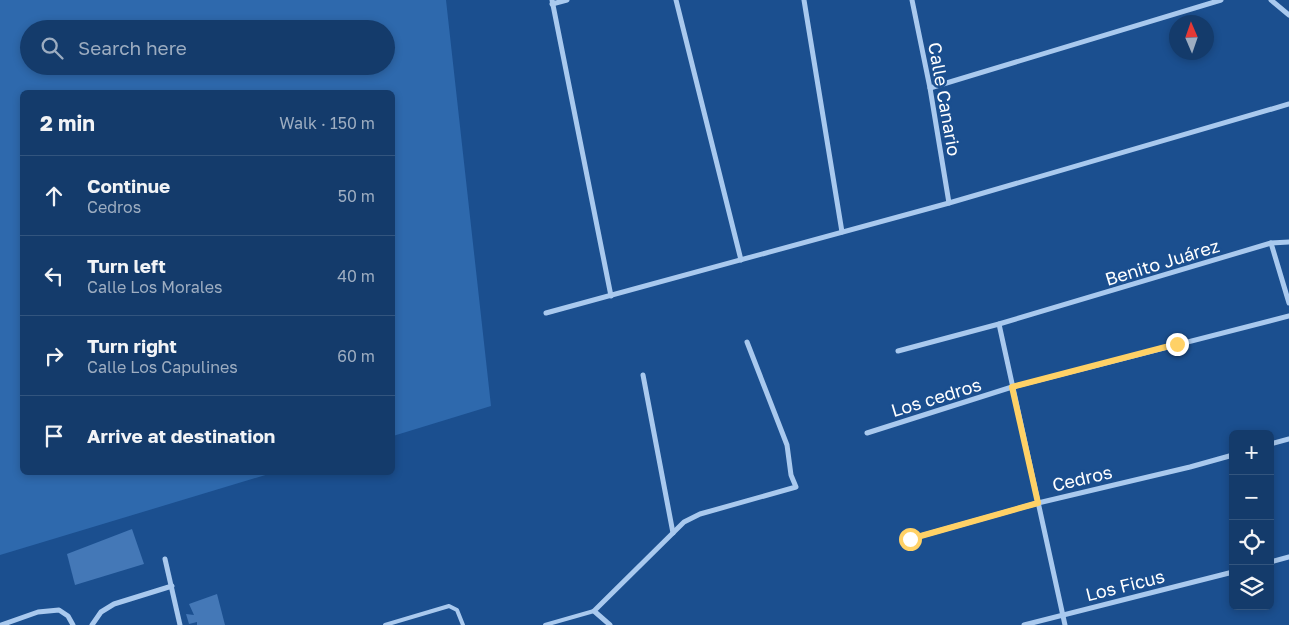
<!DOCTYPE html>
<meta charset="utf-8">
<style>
:root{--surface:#143b6b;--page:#214673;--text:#f1f3f6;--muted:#9dadc1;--line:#33557e}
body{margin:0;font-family:"Golos Text",sans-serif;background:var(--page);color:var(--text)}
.controls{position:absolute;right:15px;bottom:15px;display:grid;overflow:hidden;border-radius:8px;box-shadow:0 2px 8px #0003}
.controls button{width:45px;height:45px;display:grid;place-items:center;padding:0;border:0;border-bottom:1px solid var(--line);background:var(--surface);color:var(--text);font:25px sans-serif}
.compass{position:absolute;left:1169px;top:15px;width:45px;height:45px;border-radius:50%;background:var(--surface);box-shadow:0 2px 8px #0003;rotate:358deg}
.stop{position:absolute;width:15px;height:15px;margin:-11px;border:4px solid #ffd166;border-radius:50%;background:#fff}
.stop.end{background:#ffd166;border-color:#fff;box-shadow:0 1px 5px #0008}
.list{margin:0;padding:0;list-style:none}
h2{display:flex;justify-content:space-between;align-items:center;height:65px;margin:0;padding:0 20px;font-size:21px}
h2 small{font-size:16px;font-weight:400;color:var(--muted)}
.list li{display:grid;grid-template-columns:32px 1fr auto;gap:15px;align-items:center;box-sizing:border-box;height:80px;padding:0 20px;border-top:1px solid var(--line)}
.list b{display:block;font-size:19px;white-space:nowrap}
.list p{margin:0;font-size:16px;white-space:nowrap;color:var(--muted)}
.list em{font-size:16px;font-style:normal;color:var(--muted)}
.icon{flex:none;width:28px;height:28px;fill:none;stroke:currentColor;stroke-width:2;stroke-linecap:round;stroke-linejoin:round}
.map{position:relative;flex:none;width:1289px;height:625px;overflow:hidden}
.search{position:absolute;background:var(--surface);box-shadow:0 2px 8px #0003;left:20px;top:20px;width:375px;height:55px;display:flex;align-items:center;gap:12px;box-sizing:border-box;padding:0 18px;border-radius:28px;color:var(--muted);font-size:19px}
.panel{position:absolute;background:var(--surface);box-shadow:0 2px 8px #0003;left:20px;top:90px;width:375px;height:385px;border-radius:8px}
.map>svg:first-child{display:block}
</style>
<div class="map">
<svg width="1289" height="625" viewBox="0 0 1289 625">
<rect width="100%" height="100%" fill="#1b4f8f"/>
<path fill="#2e69ad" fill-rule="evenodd" d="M 0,0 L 446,0 L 491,406 L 393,436 L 392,92 L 22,92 L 22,472 L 272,473 L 0,555 ZM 29,29 L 386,29 L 386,66 L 29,66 Z"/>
<g fill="#4478b7">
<path d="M 132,529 L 144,564 L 75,585 L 67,554 Z"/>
<path d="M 217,594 L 225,625 L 197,625 L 197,622 L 189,624 L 186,614 L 194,615 L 189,604 Z"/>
</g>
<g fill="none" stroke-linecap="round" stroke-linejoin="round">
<g stroke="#a9c9ee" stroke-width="4">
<path d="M 385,625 L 449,606 L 457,610 L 463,625"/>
<path d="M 545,625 L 594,611"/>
</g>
<g stroke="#a9c9ee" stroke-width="5">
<path d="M 552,0 L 611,296"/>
<path d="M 676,0 L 741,260"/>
<path d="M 804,0 L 842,232"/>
<path d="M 912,0 L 930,88 L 949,203"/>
<path d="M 1271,0 L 1289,15"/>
<path d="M 552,4 L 567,0"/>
<path d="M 930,88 L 1221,0"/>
<path d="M 1271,243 L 1289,303"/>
<path d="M 546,313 L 949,203 L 1289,104"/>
<path d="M 999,324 L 1065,625"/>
<path d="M 898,351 L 999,324 L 1271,243 L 1289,242"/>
<path d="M 643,375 L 673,533"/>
<path d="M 867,433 L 1012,387 L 1289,316"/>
<path d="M 1270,444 L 1289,439"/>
<path d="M 910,539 L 1038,503 L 1190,467 L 1233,455"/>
<path d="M 165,559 L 180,625"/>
<path d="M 1270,562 L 1289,557"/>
<path d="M 1,625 L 38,612 L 59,610 L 68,616 L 73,625"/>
<path d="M 92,625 L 101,612 L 114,604 L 172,586"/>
<path d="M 610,625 L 594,611 L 684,522 L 700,514 L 796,487 L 791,475 L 787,445 L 747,342"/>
<path d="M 1024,625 L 1233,572"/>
</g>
</g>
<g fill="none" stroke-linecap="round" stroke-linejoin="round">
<path stroke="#ffd166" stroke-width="6" d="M 910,539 L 1038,503 L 1012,387 L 1177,344"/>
</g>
<g text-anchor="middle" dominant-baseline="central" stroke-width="5" stroke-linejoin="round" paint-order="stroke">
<g font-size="18" fill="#fff" stroke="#1b4f8f">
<text transform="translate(945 99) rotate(80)">Calle Canario</text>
<text transform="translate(1162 262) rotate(-17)">Benito Juárez</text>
<text transform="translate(936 397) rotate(-17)">Los cedros</text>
<text transform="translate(1082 478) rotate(-13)">Cedros</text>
<text transform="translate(1125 585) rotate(-14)">Los Ficus</text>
</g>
</g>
</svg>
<div class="controls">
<button>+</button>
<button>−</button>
<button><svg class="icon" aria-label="locate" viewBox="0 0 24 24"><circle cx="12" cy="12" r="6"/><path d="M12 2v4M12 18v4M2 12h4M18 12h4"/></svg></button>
<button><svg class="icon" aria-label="layers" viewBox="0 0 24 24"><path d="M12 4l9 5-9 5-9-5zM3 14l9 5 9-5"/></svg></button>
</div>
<svg class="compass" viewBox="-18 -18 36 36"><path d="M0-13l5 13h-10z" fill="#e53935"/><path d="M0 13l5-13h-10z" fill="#9dadc1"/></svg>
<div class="stop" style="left:910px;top:539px"></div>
<div class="stop end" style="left:1177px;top:344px"></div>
<div class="search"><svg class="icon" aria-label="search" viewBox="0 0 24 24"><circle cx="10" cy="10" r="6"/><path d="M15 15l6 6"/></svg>Search here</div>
<section class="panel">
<h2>2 min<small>Walk · 150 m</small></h2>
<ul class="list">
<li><svg class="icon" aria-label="ahead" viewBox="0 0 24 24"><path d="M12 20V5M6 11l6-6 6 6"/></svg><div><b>Continue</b><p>Cedros</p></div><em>50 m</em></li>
<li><svg class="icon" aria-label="left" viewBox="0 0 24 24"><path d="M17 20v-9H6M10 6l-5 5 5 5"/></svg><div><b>Turn left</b><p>Calle Los Morales</p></div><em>40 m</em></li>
<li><svg class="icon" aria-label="right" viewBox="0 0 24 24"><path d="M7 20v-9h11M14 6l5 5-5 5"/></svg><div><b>Turn right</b><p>Calle Los Capulines</p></div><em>60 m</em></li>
<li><svg class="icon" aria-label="arrive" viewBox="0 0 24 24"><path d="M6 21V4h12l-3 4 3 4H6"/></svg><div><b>Arrive at destination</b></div></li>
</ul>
</section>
</div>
